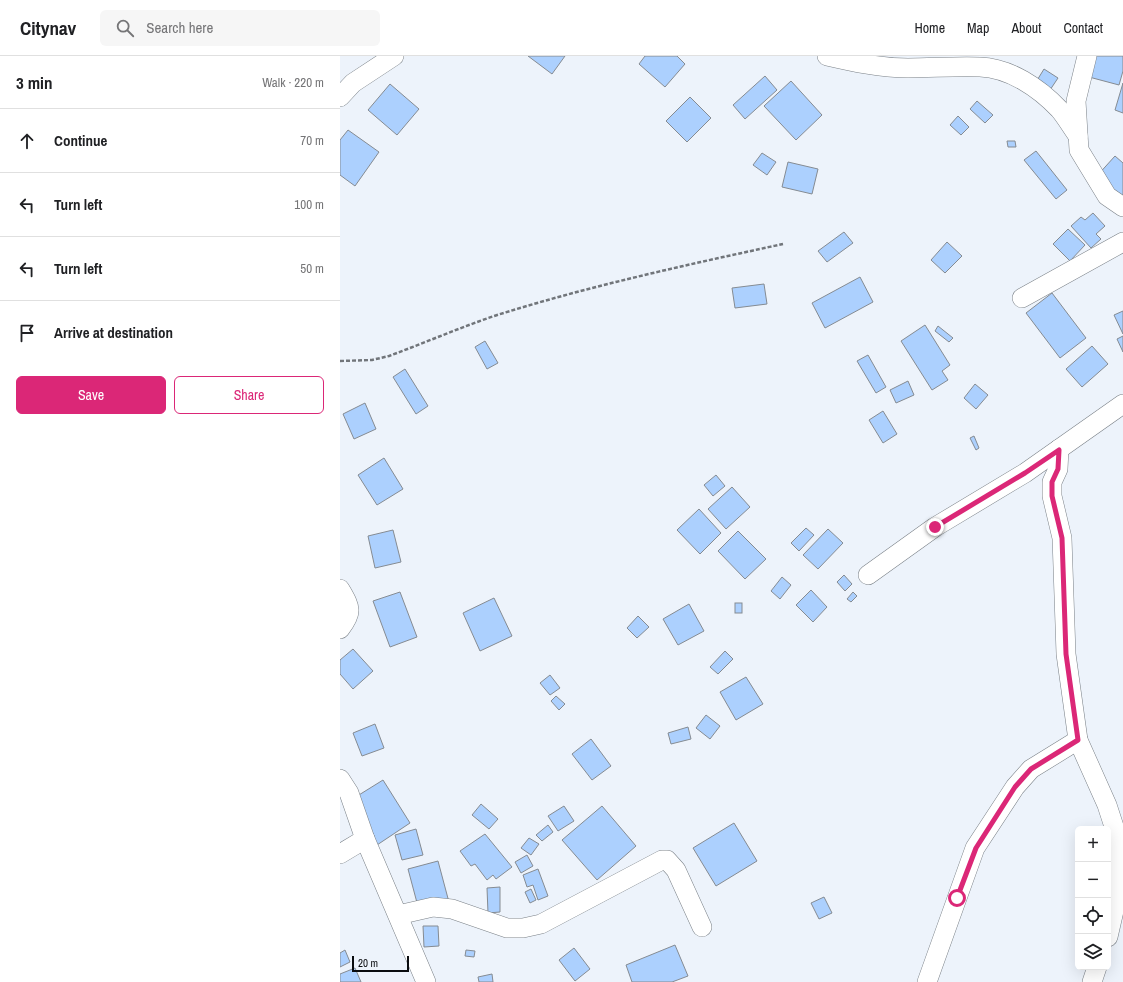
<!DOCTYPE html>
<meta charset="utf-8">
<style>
:root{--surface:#fff;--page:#f6f6f6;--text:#202124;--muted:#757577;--line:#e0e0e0;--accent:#db2777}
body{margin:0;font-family:"Archivo Narrow",sans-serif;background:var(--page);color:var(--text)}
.controls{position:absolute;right:12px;bottom:12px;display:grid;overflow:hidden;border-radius:6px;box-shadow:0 4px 16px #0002}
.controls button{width:36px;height:36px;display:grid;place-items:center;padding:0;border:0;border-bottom:1px solid var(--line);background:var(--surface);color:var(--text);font:20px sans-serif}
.scale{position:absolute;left:12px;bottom:10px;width:57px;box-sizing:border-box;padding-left:4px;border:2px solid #0a0c0f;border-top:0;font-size:11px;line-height:14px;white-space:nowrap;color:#0a0c0f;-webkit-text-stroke:3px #edf3fb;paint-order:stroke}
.stop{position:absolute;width:12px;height:12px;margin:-9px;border:3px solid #db2777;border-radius:50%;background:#fff}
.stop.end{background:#db2777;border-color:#fff;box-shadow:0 1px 4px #0008}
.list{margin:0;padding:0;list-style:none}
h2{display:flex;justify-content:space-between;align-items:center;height:52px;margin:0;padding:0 16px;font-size:17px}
h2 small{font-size:13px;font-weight:400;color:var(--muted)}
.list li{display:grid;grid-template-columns:26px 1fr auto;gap:12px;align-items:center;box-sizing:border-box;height:64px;padding:0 16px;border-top:1px solid var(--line)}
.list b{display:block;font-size:15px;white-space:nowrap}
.list em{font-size:13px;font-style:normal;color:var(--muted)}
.actions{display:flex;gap:8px;padding:12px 16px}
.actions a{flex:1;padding:9px 0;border:1px solid var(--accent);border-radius:6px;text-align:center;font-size:14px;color:var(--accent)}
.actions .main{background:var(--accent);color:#fff}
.icon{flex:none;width:22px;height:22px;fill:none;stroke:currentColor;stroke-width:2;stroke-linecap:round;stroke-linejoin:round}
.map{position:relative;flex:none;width:783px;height:926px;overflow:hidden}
header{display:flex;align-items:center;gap:24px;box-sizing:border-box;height:56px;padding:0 20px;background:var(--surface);border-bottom:1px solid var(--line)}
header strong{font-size:19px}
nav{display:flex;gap:22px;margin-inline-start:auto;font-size:14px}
.search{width:280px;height:36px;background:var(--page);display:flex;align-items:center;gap:10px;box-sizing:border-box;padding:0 14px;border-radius:6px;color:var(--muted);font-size:15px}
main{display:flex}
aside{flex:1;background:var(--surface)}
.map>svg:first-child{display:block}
</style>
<header>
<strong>Citynav</strong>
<div class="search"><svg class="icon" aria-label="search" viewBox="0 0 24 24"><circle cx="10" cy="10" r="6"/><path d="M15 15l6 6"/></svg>Search here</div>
<nav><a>Home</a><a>Map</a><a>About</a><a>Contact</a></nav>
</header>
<main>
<aside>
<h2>3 min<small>Walk · 220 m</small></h2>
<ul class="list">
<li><svg class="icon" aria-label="ahead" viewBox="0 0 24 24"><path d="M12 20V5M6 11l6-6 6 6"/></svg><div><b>Continue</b></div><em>70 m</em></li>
<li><svg class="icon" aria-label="left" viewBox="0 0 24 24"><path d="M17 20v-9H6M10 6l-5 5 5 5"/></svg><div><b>Turn left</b></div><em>100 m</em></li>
<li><svg class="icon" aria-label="left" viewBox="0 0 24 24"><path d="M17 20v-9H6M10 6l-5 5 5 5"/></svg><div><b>Turn left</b></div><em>50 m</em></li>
<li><svg class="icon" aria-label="arrive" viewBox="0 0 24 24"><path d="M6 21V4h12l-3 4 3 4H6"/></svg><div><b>Arrive at destination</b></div></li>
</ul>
<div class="actions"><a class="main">Save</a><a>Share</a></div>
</aside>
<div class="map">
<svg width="783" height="926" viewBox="0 0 783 926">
<rect width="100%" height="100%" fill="#edf3fb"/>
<g fill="#acd0fe" stroke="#858b92">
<path d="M 188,0 L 225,0 L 212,18 Z"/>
<path d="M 305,0 L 337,0 L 345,8 L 325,31 L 299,8 Z"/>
<path d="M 755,0 L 783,0 L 783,15 L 779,29 L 749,21 Z"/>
<path d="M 704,13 L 718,22 L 710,34 L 696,26 Z"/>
<path d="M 425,20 L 437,34 L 405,63 L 393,49 Z"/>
<path d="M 451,25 L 482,59 L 456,84 L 424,50 Z"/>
<path d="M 783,27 L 783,57 L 775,54 Z"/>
<path d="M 50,28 L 79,53 L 57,79 L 28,54 Z"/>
<path d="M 350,41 L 371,62 L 347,86 L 326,65 Z"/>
<path d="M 637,45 L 653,59 L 645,67 L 630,53 Z"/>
<path d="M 618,60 L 629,71 L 621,79 L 610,69 Z"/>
<path d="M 8,74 L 39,96 L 15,130 L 0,119 L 0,84 Z"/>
<path d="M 667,85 L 675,85 L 676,91 L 668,91 Z"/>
<path d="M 696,95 L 727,134 L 716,143 L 684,104 Z"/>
<path d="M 422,97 L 436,106 L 427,119 L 413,109 Z"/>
<path d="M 775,100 L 783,107 L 783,146 L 756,121 Z"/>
<path d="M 448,106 L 478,113 L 472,138 L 442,131 Z"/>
<path d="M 753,157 L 765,170 L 756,178 L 761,183 L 751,192 L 731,170 L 741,161 L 745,164 Z"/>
<path d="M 728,173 L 745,189 L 730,205 L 713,188 Z"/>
<path d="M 504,176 L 513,187 L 487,206 L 478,195 Z"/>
<path d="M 607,186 L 622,200 L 605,217 L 591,204 Z"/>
<path d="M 520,221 L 533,246 L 485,272 L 472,247 Z"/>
<path d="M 424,228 L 427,248 L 395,252 L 392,232 Z"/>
<path d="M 712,237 L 746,282 L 720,302 L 686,257 Z"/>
<path d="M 783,255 L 783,278 L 774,259 Z"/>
<path d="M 585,269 L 610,309 L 602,315 L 608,324 L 592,334 L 561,285 Z"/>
<path d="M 598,270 L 613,282 L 609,286 L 595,275 Z"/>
<path d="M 783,280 L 783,296 L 777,283 Z"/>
<path d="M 145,285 L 158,307 L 147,313 L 135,291 Z"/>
<path d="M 752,290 L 768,308 L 742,331 L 726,313 Z"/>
<path d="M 528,299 L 546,331 L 536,337 L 517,305 Z"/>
<path d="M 65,313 L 88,350 L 76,358 L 53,321 Z"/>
<path d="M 568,325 L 574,339 L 556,347 L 550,334 Z"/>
<path d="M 635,328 L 648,339 L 636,353 L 624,342 Z"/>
<path d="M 25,347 L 36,373 L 14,383 L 3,358 Z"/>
<path d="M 543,355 L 557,378 L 543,387 L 529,364 Z"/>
<path d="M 634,380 L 639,392 L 636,394 L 630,382 Z"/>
<path d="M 44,402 L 63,433 L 37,449 L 18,419 Z"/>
<path d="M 376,419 L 385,430 L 373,440 L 364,429 Z"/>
<path d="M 392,431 L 410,451 L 386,473 L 368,453 Z"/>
<path d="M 359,453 L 381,477 L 360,498 L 337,474 Z"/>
<path d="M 466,472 L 474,479 L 459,495 L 451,487 Z"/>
<path d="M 488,473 L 503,487 L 478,513 L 463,499 Z"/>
<path d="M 53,474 L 61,506 L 35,512 L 28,480 Z"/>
<path d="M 398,475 L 426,503 L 405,523 L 378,495 Z"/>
<path d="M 504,519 L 512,528 L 505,535 L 497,526 Z"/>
<path d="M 442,521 L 451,529 L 440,543 L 431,535 Z"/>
<path d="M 471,534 L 487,551 L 473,566 L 456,549 Z"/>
<path d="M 60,536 L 77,581 L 50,591 L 33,545 Z"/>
<path d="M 513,536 L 517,540 L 511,546 L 507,543 Z"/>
<path d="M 154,542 L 172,580 L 140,595 L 123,557 Z"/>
<rect x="395" y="547" width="7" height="10"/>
<path d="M 349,548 L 364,575 L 338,589 L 323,563 Z"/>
<path d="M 298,560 L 309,571 L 297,582 L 287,572 Z"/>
<path d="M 13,593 L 33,615 L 13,633 L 0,618 L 0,604 Z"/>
<path d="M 385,595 L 393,603 L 378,618 L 370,611 Z"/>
<path d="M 210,619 L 220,632 L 210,639 L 200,627 Z"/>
<path d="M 406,621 L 423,648 L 396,664 L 380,636 Z"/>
<path d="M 216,640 L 225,648 L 219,654 L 211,645 Z"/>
<path d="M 366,659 L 380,670 L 370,683 L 356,672 Z"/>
<path d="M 35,668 L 44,692 L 22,700 L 13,677 Z"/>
<path d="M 348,671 L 351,683 L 331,688 L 328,677 Z"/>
<path d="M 251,683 L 271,710 L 252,724 L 232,698 Z"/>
<path d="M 43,724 L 70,767 L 34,791 L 6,747 Z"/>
<path d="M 141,748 L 158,763 L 149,773 L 132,759 Z"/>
<path d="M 224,750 L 234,765 L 218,775 L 208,760 Z"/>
<path d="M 262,750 L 296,790 L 257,824 L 222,784 Z"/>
<path d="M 394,767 L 417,805 L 376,830 L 353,792 Z"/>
<path d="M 208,769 L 213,776 L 202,785 L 196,779 Z"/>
<path d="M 76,773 L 83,799 L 62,804 L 55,779 Z"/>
<path d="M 145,778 L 172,811 L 156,823 L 153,819 L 147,824 L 135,808 L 131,810 L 120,795 Z"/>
<path d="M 189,782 L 199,788 L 191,799 L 181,792 Z"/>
<path d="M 187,799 L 193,810 L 181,817 L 175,806 Z"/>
<path d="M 98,805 L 110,850 L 80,858 L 68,813 Z"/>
<path d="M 198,813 L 208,840 L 198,844 L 193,829 L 187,831 L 183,819 Z"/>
<path d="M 160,831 L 160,856 L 148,857 L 147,832 Z"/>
<path d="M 191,833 L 196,844 L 190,847 L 185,836 Z"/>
<path d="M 484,841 L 492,857 L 479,863 L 471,847 Z"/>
<path d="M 83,870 L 98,870 L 99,890 L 84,891 Z"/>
<path d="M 335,889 L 348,920 L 332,926 L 292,926 L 286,909 Z"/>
<path d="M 234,892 L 250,913 L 235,925 L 219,904 Z"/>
<path d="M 5,894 L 10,906 L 0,911 L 0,897 Z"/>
<path d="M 126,894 L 135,895 L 134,901 L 125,900 Z"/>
<path d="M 15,912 L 21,926 L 0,926 L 0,918 Z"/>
<path d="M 152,918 L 153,926 L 139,926 L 138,921 Z"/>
</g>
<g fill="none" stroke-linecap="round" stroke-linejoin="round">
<defs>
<g id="minor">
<path d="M 487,0 C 513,6 540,12 568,12 C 592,12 616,10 640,11 C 670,12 699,32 719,53 C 726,61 732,72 738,80"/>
<path d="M 747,0 L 736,45 L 739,94 L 767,140 L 783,151"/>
<path d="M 0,41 L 13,27 L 54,0"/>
<path d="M 682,242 L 783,186"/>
<path d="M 719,393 L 718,413 L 712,426 L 712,440 L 722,482 L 726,598 L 738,684 L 767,749 L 778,783 L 779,833 L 768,881"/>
<path d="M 528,519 L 595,471 L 685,417 L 783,348"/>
<path d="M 0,533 C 10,551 14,555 0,573"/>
<path d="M 0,723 L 9,737 L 25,783 L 86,926"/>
<path d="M 0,798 L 25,783"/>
<path d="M 58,859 L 93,851 L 112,853 L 167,872 L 183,872 L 201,868 L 322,804 L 327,804 L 336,814 L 362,871"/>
<path d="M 587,926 L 635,792 L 675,731 L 691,713 L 738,684"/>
<path d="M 752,926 L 757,911"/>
</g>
</defs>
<use href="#minor" stroke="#7a8087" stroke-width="20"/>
<path stroke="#71757a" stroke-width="2.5" stroke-dasharray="4 2" stroke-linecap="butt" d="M 0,305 L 32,304 L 49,300 C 84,287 119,272 154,260 C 249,230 346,209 443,188"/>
<use href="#minor" stroke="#fff" stroke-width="19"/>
</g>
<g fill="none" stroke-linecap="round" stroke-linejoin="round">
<path stroke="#db2777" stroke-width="5" d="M 595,471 L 685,417 L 719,394 L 718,413 L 712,426 L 712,440 L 722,482 L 726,598 L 738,684 L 691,713 L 675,731 L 636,792 L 617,842"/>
</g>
</svg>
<div class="controls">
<button>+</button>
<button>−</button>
<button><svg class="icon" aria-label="locate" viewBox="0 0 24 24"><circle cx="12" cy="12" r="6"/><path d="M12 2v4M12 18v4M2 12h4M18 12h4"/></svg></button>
<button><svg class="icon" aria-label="layers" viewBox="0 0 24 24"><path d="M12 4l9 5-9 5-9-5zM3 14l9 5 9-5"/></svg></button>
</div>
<div class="scale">20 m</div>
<div class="stop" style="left:617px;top:842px"></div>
<div class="stop end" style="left:595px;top:471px"></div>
</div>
</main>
